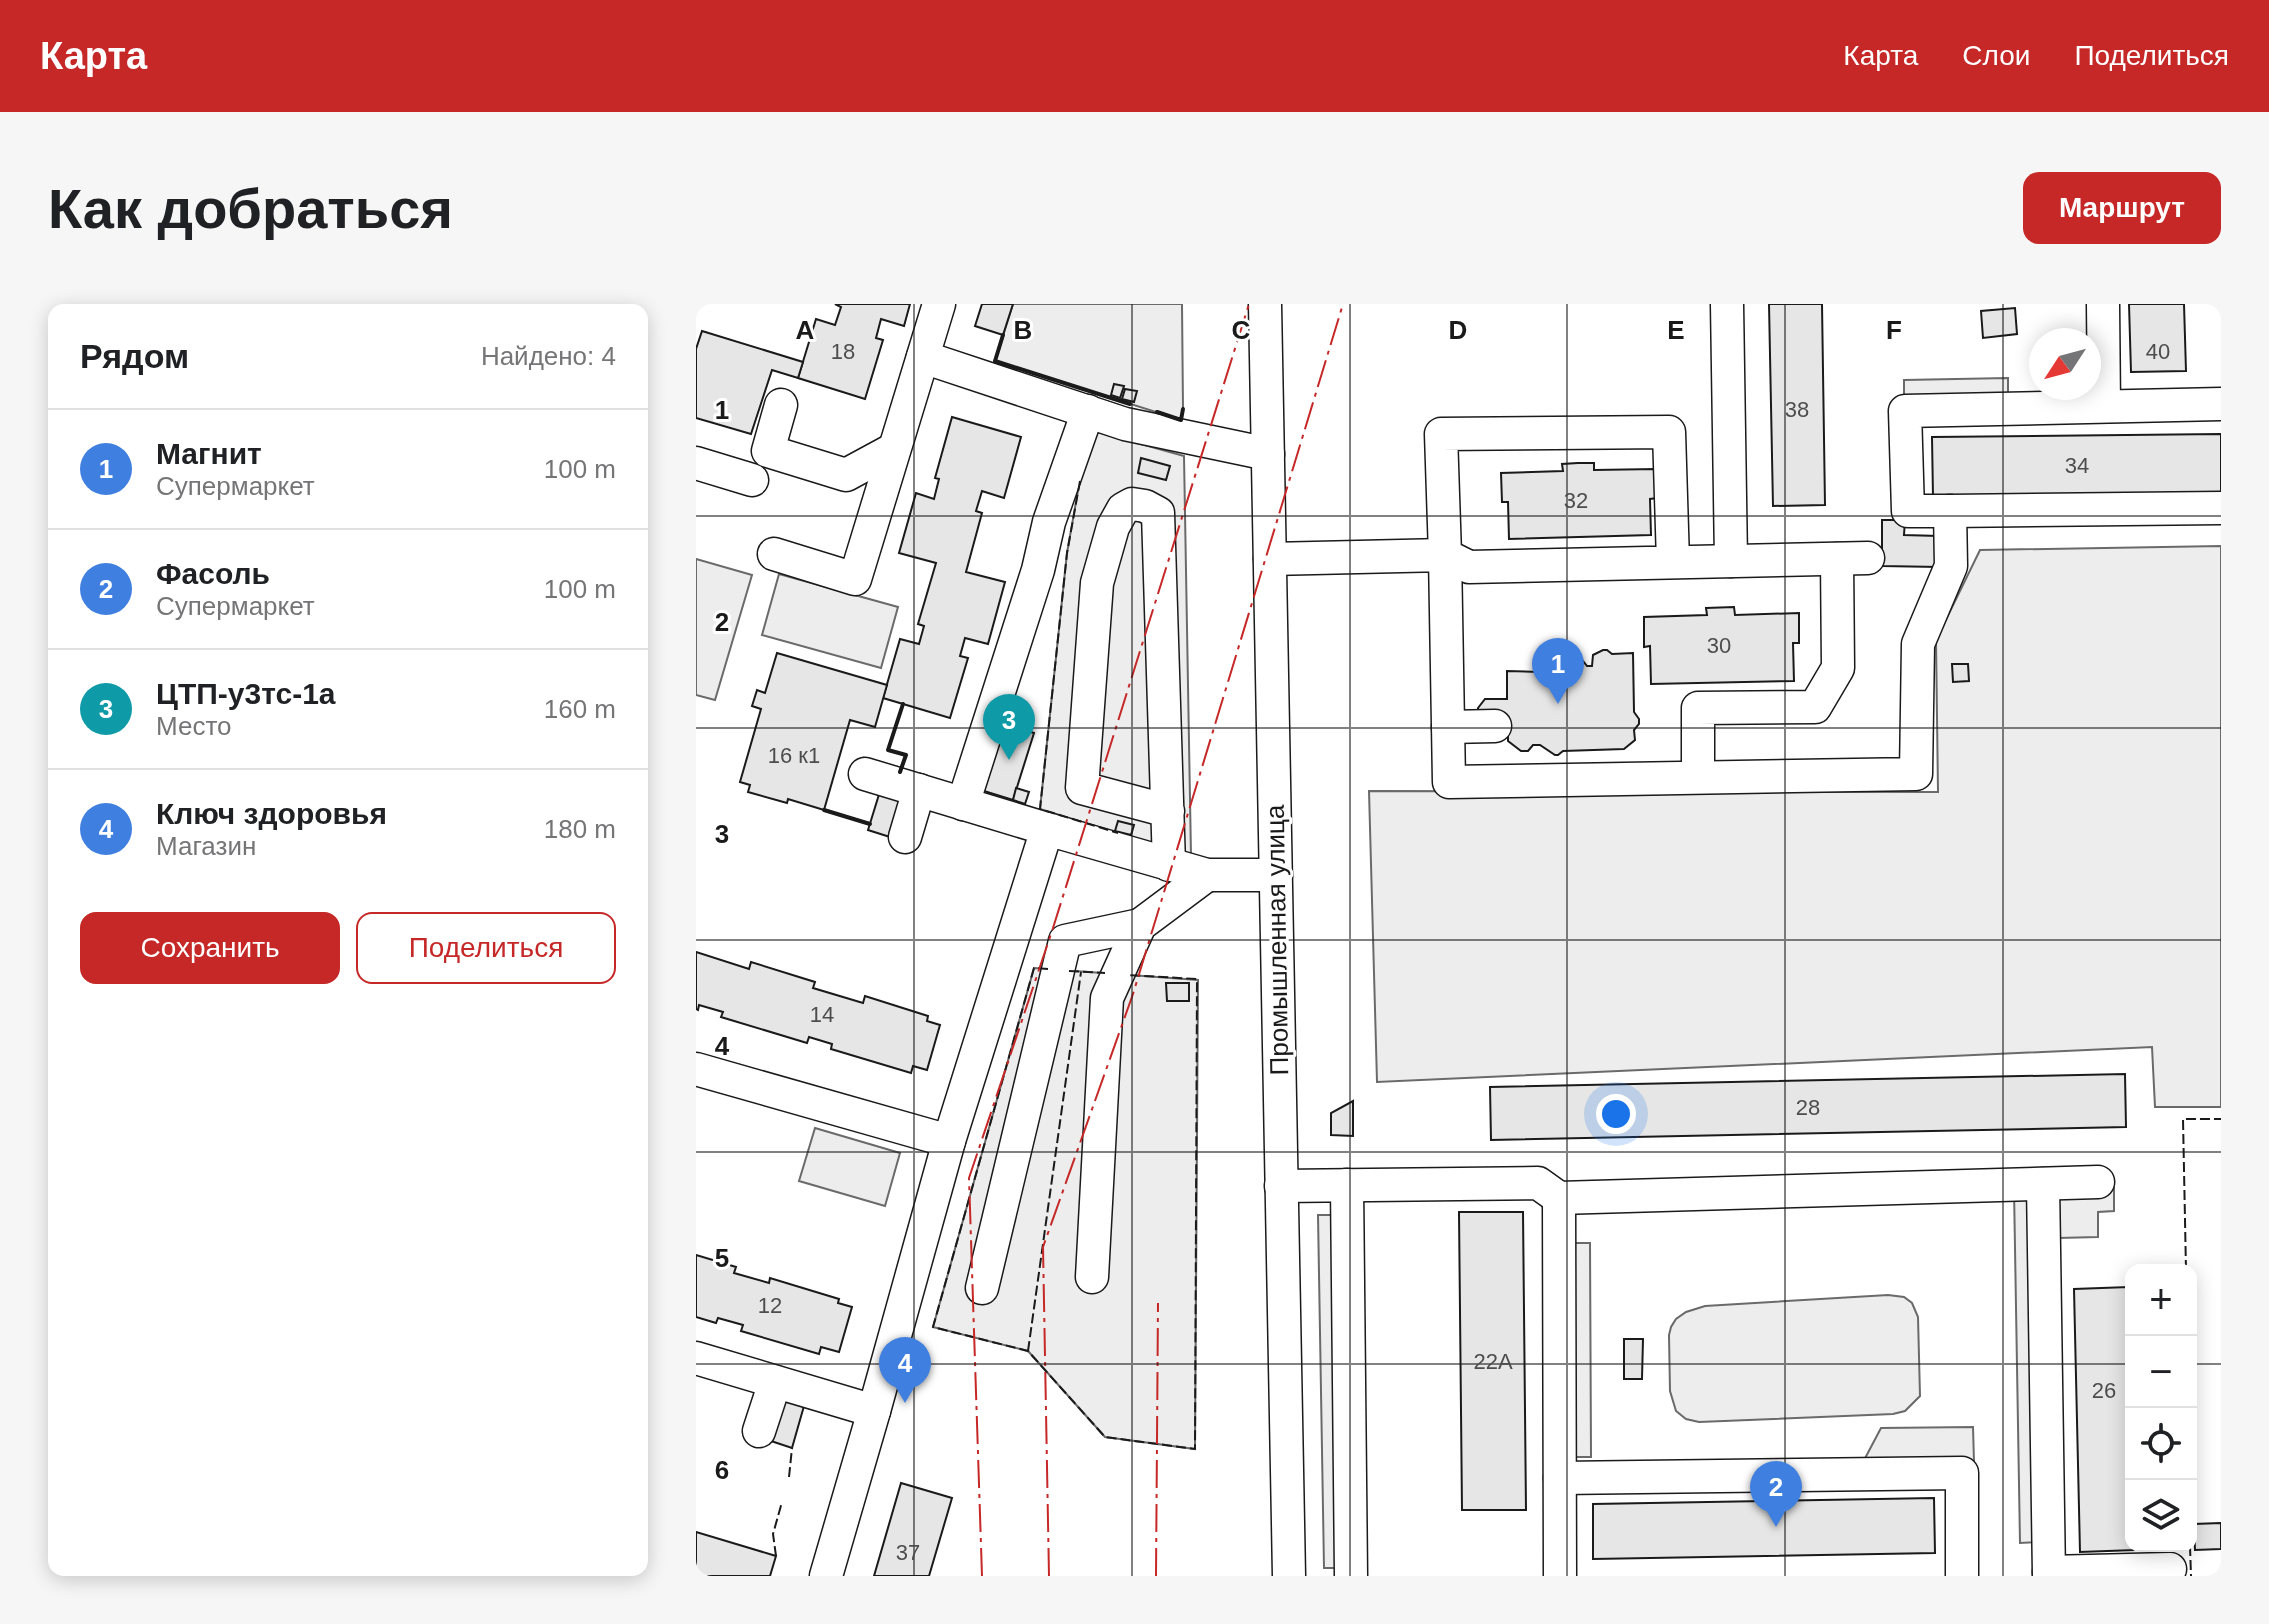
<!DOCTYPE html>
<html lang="ru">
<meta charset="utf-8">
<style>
:root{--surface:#fff;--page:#f6f6f6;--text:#202124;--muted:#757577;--line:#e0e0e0;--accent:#c62828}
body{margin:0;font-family:Helvetica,sans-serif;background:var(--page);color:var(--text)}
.controls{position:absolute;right:24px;bottom:24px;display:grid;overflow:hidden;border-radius:16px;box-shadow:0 4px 20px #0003}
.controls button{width:72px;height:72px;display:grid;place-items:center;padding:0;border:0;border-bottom:2px solid var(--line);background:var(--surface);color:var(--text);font:40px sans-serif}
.compass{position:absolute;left:1333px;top:24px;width:72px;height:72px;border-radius:50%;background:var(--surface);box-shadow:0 4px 20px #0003;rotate:234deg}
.you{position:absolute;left:920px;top:810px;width:28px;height:28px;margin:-20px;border:6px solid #fff;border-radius:50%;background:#1a73e8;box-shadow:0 0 0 12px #1a73e833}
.badge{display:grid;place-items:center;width:52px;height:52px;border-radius:50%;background:var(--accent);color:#fff;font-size:26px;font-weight:700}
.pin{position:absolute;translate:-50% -66px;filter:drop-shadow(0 2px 4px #0008)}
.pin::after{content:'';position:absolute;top:42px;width:28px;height:24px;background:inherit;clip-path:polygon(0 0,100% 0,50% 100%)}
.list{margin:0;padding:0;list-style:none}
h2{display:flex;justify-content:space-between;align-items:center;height:104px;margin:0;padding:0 32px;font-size:34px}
h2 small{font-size:26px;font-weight:400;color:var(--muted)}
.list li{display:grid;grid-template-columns:52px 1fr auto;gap:24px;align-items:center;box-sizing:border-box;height:120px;padding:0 32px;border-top:2px solid var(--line)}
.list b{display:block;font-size:30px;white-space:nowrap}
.list p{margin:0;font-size:26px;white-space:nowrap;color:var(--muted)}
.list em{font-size:26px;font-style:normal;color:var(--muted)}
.actions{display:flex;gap:16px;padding:24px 32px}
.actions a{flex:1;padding:18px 0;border:2px solid var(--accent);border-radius:16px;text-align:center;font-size:28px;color:var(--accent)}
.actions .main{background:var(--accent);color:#fff}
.icon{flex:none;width:44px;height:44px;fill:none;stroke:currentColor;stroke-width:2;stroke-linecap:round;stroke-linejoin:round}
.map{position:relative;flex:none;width:1525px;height:1272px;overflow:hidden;border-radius:16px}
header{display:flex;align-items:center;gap:48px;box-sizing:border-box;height:112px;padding:0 40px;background:var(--accent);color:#fff}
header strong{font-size:38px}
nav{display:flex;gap:44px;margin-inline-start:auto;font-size:28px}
.intro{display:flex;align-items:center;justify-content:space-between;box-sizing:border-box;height:192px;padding:0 48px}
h1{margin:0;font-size:56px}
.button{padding:20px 36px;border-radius:16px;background:var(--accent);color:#fff;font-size:28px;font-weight:700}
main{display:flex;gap:48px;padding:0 48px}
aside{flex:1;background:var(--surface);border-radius:16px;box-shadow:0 4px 20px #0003}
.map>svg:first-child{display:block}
</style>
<header>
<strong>Карта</strong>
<nav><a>Карта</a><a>Слои</a><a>Поделиться</a></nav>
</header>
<div class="intro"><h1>Как добраться</h1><a class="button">Маршрут</a></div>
<main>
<aside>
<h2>Рядом<small>Найдено: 4</small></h2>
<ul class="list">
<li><span class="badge" style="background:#3f7fe0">1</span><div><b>Магнит</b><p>Супермаркет</p></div><em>100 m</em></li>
<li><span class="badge" style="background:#3f7fe0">2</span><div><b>Фасоль</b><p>Супермаркет</p></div><em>100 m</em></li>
<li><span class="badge" style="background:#0f9aa8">3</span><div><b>ЦТП-у3тс-1а</b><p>Место</p></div><em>160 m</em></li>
<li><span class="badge" style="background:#3f7fe0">4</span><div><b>Ключ здоровья</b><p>Магазин</p></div><em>180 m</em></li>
</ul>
<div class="actions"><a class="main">Сохранить</a><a>Поделиться</a></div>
</aside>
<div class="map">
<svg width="1525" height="1272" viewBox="0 0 1525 1272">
<rect width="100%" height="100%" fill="#fff"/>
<g fill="#ededed" stroke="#6a6a6a" stroke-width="2">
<path d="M 317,0 L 486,0 L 487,105 L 485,116 L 299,57 Z"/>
<path d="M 1312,74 L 1312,96 L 1208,98 L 1208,76 Z"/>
<path d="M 398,127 L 488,152 L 495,552 L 344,505 L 371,249 L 383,181 Z"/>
<path d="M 1525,242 L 1525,803 L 1459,803 L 1456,743 L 681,778 L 673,487 L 1242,488 L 1240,336 L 1284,246 Z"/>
<path d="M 0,255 L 56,271 L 19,396 L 0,391 Z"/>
<path d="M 83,270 L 202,303 L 185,364 L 66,331 Z"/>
<path d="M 338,664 L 502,676 L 499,1145 L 409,1133 L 332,1047 L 237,1023 Z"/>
<path d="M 119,824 L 204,849 L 189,902 L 103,877 Z"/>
<path d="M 1418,884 L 1418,907 L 1402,908 L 1402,933 L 1362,934 L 1361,885 Z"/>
<path d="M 1318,885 L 1335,885 L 1341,1238 L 1324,1239 Z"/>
<path d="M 622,911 L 636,911 L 642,1264 L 628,1264 Z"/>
<path d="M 874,939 L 894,939 L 895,1153 L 875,1153 Z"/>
<path d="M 1192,991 L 1208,993 L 1216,999 L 1222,1013 L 1224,1092 L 1209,1107 L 1197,1110 L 1003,1118 L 990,1115 L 980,1107 L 974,1087 L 973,1031 L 975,1023 L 980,1015 L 990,1008 L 1009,1002 Z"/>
<path d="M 1277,1123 L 1278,1158 L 1166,1160 L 1185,1124 Z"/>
</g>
<g fill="#e6e6e6" stroke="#1a1a1a" stroke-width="2">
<path d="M 139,0 L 214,0 L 208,22 L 185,15 L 180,34 L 187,36 L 169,95 L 102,74 L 120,15 L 139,21 L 145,3 Z"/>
<path d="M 286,0 L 317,0 L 307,31 L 279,22 Z"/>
<path d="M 1073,0 L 1126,0 L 1129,201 L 1077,202 Z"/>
<path d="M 1433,0 L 1488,0 L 1490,67 L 1435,68 Z"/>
<path d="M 1319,4 L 1321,30 L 1287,34 L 1285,7 Z"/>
<path d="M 6,27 L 107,58 L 102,74 L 76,66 L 55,130 L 0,114 L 0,45 Z"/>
<path d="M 418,80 L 428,82 L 424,94 L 415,91 Z"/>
<path d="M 429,85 L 441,87 L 438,98 L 426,95 Z"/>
<path d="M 256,113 L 325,133 L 308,194 L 286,187 L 280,207 L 286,209 L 270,268 L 309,278 L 292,340 L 269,334 L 264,352 L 272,354 L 254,414 L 187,394 L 204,335 L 223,340 L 228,322 L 222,320 L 240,259 L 203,249 L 220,189 L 238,195 L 243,175 L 239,174 Z"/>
<path d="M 1525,130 L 1525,189 L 1237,193 L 1236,133 Z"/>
<path d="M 445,154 L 474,162 L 470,176 L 442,169 Z"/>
<path d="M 882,159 L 898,159 L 898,166 L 960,165 L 962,194 L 954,195 L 955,231 L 813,235 L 812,198 L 806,198 L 805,169 L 867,167 L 866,160 Z"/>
<path d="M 1186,216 L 1209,216 L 1208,231 L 1243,232 L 1243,263 L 1186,262 Z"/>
<path d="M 1038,303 L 1039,311 L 1103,309 L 1103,339 L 1097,339 L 1098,377 L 955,380 L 954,342 L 948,343 L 948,313 L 1011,311 L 1010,304 Z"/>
<path d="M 907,346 L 911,346 L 916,350 L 937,349 L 938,408 L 943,415 L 943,420 L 938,426 L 939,436 L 928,445 L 867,447 L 862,451 L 859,451 L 844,441 L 837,441 L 832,447 L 825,447 L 812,437 L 812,417 L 782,408 L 782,404 L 789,395 L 811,395 L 811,367 L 844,368 L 848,363 L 853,363 L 856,358 L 863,358 L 866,363 L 876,362 L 880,357 L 887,357 L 891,362 L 896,362 L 897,351 Z"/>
<path d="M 81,349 L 191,381 L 179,423 L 154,416 L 128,506 L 92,495 L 91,499 L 52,488 L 54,481 L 44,478 L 65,405 L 56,402 L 61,386 L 69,389 Z"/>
<path d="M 1256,360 L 1272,360 L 1273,377 L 1257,378 Z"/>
<path d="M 309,420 L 338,429 L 317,496 L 288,487 Z"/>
<path d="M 185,484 L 211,491 L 197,534 L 172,526 Z"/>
<path d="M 320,484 L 333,488 L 329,500 L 317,496 Z"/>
<path d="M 422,517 L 438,521 L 435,531 L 419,527 Z"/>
<path d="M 0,648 L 53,665 L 55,658 L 119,678 L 117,684 L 167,699 L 169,692 L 232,712 L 231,717 L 244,721 L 231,766 L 217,762 L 215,769 L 135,745 L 136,740 L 113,733 L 111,739 L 25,713 L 27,708 L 3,701 L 2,706 L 0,705 Z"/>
<path d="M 470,679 L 493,679 L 493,697 L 471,697 Z"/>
<path d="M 1429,770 L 1430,823 L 795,836 L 794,783 Z"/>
<path d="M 657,797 L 657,832 L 635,831 L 635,809 Z"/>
<path d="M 763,908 L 827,908 L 830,1206 L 766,1206 Z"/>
<path d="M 0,951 L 40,963 L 38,969 L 73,979 L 74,974 L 143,995 L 142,999 L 156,1003 L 143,1048 L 125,1043 L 123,1050 L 45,1027 L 47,1021 L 22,1014 L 20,1019 L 0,1013 Z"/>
<path d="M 1433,983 L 1435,1242 L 1439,1242 L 1439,1246 L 1384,1248 L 1378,985 Z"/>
<path d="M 928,1035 L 947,1035 L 946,1075 L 928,1075 Z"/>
<path d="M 81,1093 L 108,1102 L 96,1144 L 69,1135 Z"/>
<path d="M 205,1179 L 256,1194 L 233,1272 L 178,1272 Z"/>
<path d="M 1238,1194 L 1239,1249 L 897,1255 L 897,1200 Z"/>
<path d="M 1525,1219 L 1525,1245 L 1499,1246 L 1498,1220 Z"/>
<path d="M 0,1228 L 80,1252 L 74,1272 L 0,1272 Z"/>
</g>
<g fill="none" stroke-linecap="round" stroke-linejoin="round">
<defs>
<g id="minor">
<path d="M 569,0 L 593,1272"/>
<path d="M 1031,0 L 1035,257"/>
<path d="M 1407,0 L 1408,102"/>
<path d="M 227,53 L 429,120 L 572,150"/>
<path d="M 85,101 L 72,147 L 150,171 L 198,145"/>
<path d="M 0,159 L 56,176"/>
<path d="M 1254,207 L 1525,204"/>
<path d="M 78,250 L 159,275 L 243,0"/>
<path d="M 574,255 L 749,251 L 753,478 L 1220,470 L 1222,340 L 1255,262 L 1254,207 L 1212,207 L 1209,107 L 1525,100"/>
<path d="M 977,258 L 973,128 L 745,130 L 749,251 L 773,263 L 1172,254"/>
<path d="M 752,423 L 799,422"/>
<path d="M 169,470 L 351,525"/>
<path d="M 1002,473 L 1002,404 L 1119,403 L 1142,364 L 1141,255"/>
<path d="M 267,500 L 342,266 L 353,218 L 392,107"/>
<path d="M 472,507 L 386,484 L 401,279 L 417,223 L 427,205 L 436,200 L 449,202 L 462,209 L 473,561"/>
<path d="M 209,533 L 223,486"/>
<path d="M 0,765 L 253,837"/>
<path d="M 1347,880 L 1353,1272"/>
<path d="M 651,881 L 655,1272"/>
<path d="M 585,882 L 842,879 L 863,894 L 1402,878"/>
<path d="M 863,894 L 864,1272"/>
<path d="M 396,973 L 411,694 L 444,621 L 511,571"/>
<path d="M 286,984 L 369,637 L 444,621"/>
<path d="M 0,1054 L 178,1107"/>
<path d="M 63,1127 L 79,1078"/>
<path d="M 864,1174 L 1266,1169 L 1266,1272"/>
<path d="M 1353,1268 L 1474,1265"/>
<path d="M 130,1272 L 178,1107 L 253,837 L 351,525 L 511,571 L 580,571"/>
</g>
</defs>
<use href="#minor" stroke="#1a1a1a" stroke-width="35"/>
<use href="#minor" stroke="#fff" stroke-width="32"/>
<g stroke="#1a1a1a" stroke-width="2" stroke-dasharray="10 4" stroke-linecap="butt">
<path d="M 384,177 L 371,249 L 344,505 L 422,529"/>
<path d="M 352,665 L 338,664 L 237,1023 L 332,1047 L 409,1133 L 499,1145 L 501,675 L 432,671"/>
<path d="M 373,667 L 409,669"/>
<path d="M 1490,966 L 1487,815 L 1525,815"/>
<path d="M 332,1047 L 385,668"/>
<path d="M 93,1173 L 96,1144"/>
<path d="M 1494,1242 L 1495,1272"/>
<path d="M 80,1252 L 77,1230 L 86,1198"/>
</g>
<g stroke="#1a1a1a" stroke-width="4">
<path d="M 307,31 L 299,57 L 434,100"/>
<path d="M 461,108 L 485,116 L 487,105"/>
<path d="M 204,468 L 210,451 L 192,446 L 207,400"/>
<path d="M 128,506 L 174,520"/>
</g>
<g stroke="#c62828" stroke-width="2" stroke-dasharray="28 6 4 6" stroke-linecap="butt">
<path d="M 286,1272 L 273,874 L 357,624 L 553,0"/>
<path d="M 353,1272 L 347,943 L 437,690 L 647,0"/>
<path d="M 460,1272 L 462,999"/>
</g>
</g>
<path fill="none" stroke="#1a1a1a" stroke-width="2" stroke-opacity="0.55" d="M 218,0 L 218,1272M 436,0 L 436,1272M 654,0 L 654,1272M 871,0 L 871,1272M 1089,0 L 1089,1272M 1307,0 L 1307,1272M 0,212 L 1525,212M 0,424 L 1525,424M 0,636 L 1525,636M 0,848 L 1525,848M 0,1060 L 1435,1060M 1495,1060 L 1525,1060"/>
<g text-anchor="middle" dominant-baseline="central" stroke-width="6" stroke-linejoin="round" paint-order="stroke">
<g font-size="22" fill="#4d4d4d">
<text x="147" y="47">18</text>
<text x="1462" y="47">40</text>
<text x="1101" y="105">38</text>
<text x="1381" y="161">34</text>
<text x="880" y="196">32</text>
<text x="1023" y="341">30</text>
<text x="98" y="451">16 к1</text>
<text x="126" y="710">14</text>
<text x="1112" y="803">28</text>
<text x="74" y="1001">12</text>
<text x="797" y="1057">22А</text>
<text x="1408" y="1086">26</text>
<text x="212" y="1248">37</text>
</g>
<g font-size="26" fill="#1a1a1a" stroke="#fff">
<text transform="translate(581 636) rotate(-91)">Промышленная улица</text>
</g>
</g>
<g font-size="26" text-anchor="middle" font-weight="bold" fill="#1a1a1a" stroke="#fff" stroke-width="6" stroke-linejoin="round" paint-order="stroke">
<text x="109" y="35">A</text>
<text x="327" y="35">B</text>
<text x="545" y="35">C</text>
<text x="762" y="35">D</text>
<text x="980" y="35">E</text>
<text x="1198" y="35">F</text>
<text x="26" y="115">1</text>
<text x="26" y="327">2</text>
<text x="26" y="539">3</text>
<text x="26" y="751">4</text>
<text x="26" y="963">5</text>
<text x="26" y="1175">6</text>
</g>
</svg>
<div class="controls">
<button>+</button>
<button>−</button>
<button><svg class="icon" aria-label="locate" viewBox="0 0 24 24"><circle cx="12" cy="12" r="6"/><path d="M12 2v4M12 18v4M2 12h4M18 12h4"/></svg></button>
<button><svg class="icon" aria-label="layers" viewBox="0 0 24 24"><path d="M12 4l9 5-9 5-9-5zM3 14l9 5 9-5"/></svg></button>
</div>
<svg class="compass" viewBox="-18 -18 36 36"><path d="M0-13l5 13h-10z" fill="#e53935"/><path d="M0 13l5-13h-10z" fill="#757577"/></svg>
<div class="you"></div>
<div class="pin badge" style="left:862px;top:400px;background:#3f7fe0">1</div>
<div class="pin badge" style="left:1080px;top:1223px;background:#3f7fe0">2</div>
<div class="pin badge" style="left:313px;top:456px;background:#0f9aa8">3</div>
<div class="pin badge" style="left:209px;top:1099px;background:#3f7fe0">4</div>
</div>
</main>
